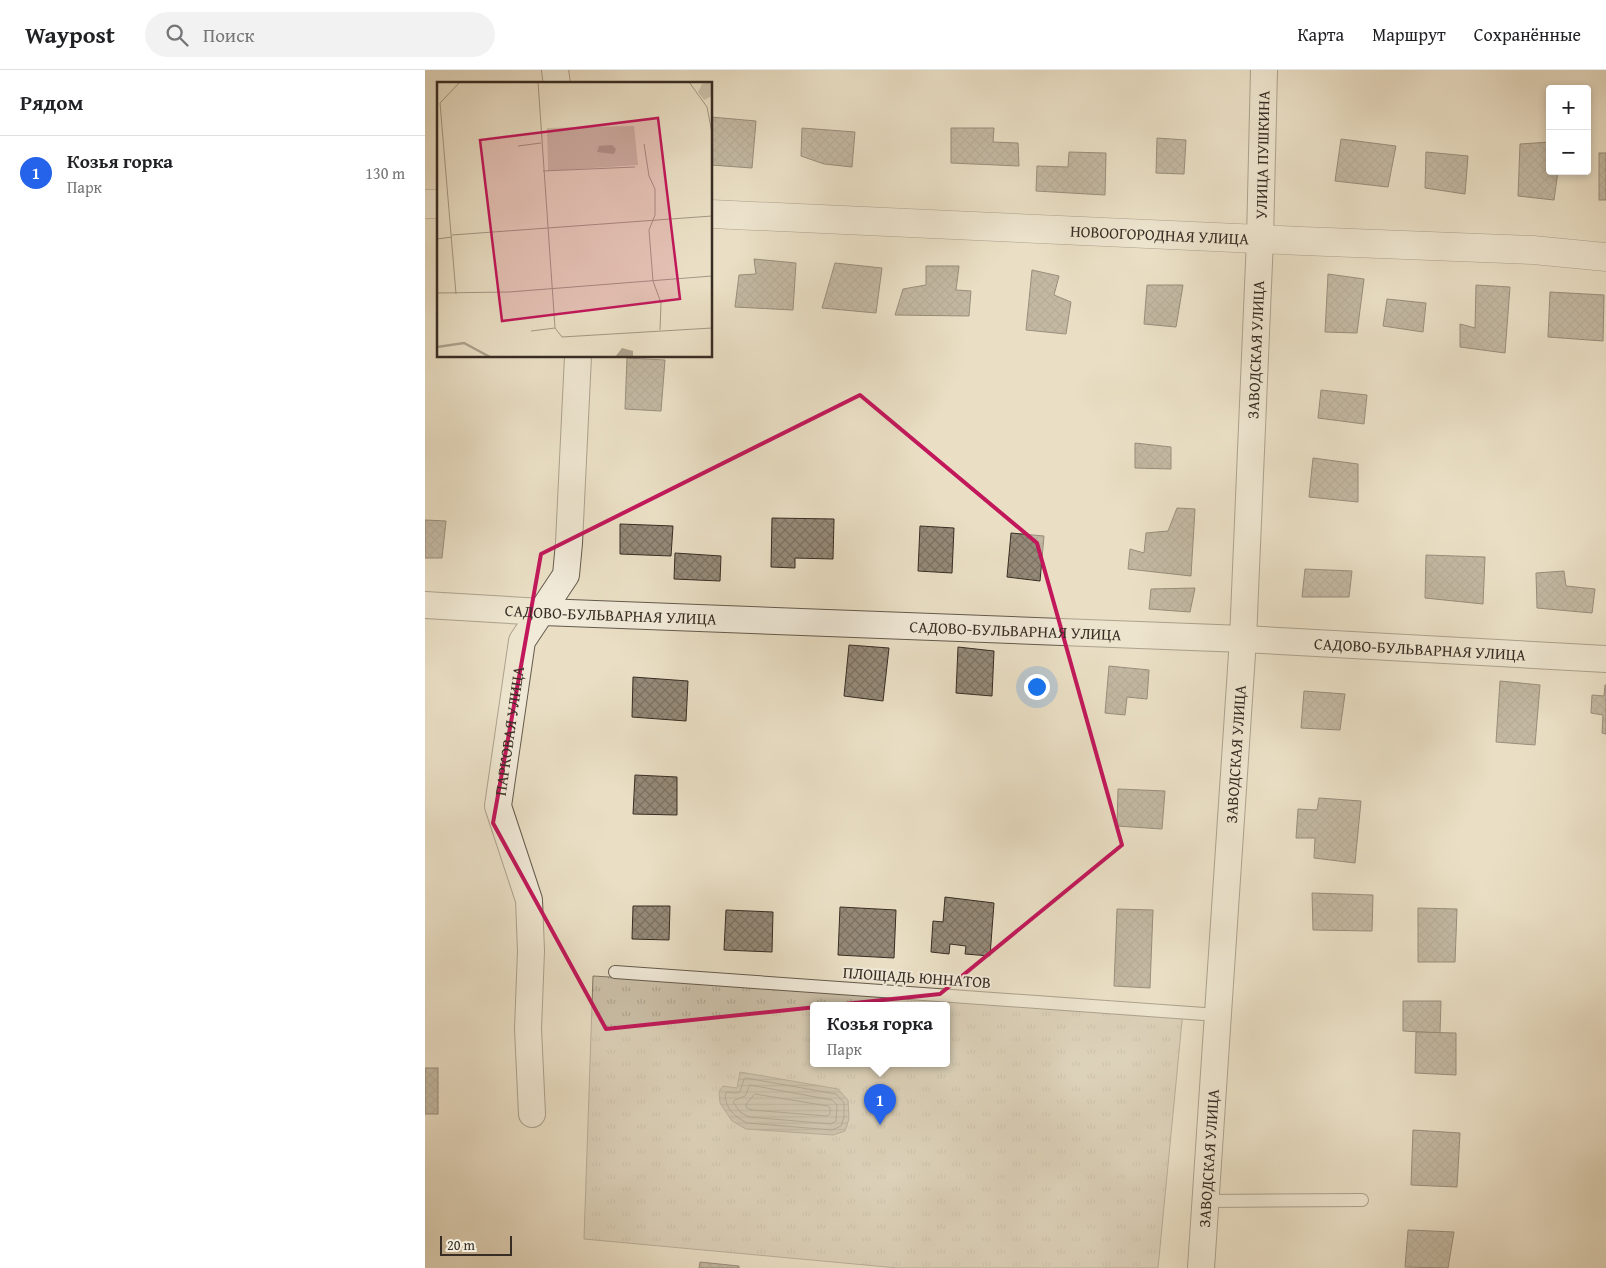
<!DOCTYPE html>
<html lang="ru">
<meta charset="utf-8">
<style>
:root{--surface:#fff;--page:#f2f2f2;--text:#202124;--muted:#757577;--line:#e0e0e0;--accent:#2563eb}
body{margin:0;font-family:"Gentium Book Plus",serif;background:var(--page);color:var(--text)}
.controls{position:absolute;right:15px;top:15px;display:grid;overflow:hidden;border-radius:5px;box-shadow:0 2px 8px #0003}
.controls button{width:45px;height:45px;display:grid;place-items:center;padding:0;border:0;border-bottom:1px solid var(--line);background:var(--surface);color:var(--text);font:25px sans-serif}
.scale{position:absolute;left:15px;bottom:12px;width:72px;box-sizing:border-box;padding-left:5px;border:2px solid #382d24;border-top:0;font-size:14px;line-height:18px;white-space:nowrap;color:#382d24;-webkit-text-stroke:4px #f1ead9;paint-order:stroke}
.you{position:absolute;left:611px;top:616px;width:18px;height:18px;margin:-12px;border:4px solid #fff;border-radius:50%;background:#1a73e8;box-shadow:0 0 0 8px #1a73e833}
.badge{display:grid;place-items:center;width:32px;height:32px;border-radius:50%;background:var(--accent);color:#fff;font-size:16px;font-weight:700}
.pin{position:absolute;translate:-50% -41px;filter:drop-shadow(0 1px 2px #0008)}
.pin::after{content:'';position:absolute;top:26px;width:18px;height:15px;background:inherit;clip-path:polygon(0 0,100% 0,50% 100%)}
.popup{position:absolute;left:385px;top:932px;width:140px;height:65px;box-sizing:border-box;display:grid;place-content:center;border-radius:5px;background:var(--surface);filter:drop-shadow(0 1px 4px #0005);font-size:16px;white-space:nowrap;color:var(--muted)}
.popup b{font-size:19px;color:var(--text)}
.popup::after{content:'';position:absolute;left:50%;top:100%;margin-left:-10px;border:10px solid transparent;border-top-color:var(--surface)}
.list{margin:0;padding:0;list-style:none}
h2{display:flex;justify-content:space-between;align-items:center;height:65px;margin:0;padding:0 20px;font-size:21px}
h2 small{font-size:16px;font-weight:400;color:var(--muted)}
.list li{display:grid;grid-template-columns:32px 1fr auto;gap:15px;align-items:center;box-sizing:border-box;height:75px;padding:0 20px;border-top:1px solid var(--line)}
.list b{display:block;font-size:19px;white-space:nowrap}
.list p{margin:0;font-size:16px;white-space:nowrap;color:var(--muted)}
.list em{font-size:16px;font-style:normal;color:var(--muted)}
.icon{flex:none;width:28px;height:28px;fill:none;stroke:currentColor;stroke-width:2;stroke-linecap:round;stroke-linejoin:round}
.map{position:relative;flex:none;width:1181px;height:1198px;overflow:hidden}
header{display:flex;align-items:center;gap:30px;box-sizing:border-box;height:70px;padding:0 25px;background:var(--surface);border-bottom:1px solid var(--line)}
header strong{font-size:24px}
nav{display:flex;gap:28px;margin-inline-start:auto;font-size:18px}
.search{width:350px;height:45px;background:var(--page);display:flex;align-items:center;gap:12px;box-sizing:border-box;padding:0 18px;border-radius:28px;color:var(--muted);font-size:19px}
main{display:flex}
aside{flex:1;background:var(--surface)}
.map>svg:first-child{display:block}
</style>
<header>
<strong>Waypost</strong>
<div class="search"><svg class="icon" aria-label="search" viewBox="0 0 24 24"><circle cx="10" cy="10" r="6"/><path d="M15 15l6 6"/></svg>Поиск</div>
<nav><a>Карта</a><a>Маршрут</a><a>Сохранённые</a></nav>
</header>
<main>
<aside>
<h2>Рядом<small></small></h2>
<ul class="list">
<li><span class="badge">1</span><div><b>Козья горка</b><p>Парк</p></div><em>130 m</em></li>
</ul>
</aside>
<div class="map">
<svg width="1181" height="1198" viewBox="0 0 1181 1198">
<defs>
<pattern id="grass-tufts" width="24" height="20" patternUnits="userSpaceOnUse" patternTransform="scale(1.25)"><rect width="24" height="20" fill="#ccc1aa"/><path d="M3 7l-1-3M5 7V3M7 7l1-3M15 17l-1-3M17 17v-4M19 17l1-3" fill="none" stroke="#b0a692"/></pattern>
<pattern id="water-rules" width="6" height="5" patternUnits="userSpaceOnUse" patternTransform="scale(1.25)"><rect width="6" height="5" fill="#ada28e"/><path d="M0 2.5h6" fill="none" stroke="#8e8474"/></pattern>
<pattern id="building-cross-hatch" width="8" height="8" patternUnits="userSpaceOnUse" patternTransform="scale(1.25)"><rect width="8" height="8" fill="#958a78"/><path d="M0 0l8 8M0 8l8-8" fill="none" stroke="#7b7162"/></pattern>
</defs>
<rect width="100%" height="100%" fill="#eadfc5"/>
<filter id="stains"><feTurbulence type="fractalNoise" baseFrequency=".004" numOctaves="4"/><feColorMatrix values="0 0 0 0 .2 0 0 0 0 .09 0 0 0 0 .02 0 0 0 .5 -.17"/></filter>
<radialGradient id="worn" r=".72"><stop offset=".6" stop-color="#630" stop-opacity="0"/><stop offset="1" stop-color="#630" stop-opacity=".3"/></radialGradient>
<path fill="url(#grass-tufts)" stroke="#827767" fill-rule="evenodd" d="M 168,906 L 758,941 L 733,1198 L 473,1198 L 159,1169 ZM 389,936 L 521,936 L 521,994 L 389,994 Z"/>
<path fill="url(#water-rules)" stroke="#7e7364" d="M 315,1002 L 413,1019 L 423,1030 L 424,1049 L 420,1061 L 408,1065 L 321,1059 L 307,1051 L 295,1033 L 294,1022 L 298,1016 L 312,1018 Z"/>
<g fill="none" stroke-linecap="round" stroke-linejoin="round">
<g stroke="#726859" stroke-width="1">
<path d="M 321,1008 L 411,1024 L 419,1033 L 419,1047 L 416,1056 L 407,1060 L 322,1053 C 310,1047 301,1039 300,1025 L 302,1022 L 311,1023 L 315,1022 L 319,1009 Z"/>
<path d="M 325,1015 L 407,1030 L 412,1035 L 411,1051 L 406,1054 L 324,1047 L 315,1042 L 308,1032 L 310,1030 L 320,1026 Z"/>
<path d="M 330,1024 L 403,1036 L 405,1038 L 405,1044 L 402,1046 L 327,1040 L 322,1038 L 321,1035 Z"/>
</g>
</g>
<g fill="url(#building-cross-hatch)" stroke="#382d24">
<path d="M 286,47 L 331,51 L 327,98 L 286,95 Z"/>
<path d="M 377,58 L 430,62 L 427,97 L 399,94 L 376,86 Z"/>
<path d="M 526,58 L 569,58 L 568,72 L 593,73 L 594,96 L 526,93 Z"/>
<path d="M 732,68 L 761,70 L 759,104 L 731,103 Z"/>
<path d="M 916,69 L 971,76 L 963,117 L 910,111 Z"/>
<path d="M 1125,72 L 1125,101 L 1133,101 L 1129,130 L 1093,126 L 1095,74 Z"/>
<path d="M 644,82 L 681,83 L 680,125 L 611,121 L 612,96 L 643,97 Z"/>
<path d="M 1001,82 L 1043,86 L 1040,124 L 1000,118 Z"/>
<rect x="1174" y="83" width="7" height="47"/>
<path d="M 329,189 L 371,193 L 368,240 L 310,237 L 314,205 L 331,204 Z"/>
<path d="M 410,193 L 457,198 L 451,243 L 397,238 Z"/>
<path d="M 501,196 L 534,196 L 531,220 L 546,221 L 544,246 L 470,245 L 478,219 L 501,215 Z"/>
<path d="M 607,200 L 634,206 L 629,225 L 646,232 L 641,264 L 601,260 Z"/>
<path d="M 903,204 L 939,209 L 932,263 L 900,262 Z"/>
<path d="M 722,215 L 758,215 L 751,257 L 719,254 Z"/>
<path d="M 1051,215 L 1085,217 L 1080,283 L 1035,277 L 1035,254 L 1050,258 Z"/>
<path d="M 1125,222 L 1179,225 L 1178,271 L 1123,267 Z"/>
<path d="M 962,229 L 1001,233 L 998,262 L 958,256 Z"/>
<path d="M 202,288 L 240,290 L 236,341 L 200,339 Z"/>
<path d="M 896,320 L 942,325 L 939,354 L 893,348 Z"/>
<path d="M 710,373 L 746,377 L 746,399 L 710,398 Z"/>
<path d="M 888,388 L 933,394 L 933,432 L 884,427 Z"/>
<path d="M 752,438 L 770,439 L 766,506 L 703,499 L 705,479 L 719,483 L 721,463 L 743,461 Z"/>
<path d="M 347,448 L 409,449 L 408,489 L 370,488 L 370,498 L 346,497 Z"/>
<path d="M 0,450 L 21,451 L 17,488 L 0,488 Z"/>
<path d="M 195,454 L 248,456 L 246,486 L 195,484 Z"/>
<path d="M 495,456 L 529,458 L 527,503 L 493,501 Z"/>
<path d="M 586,463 L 619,466 L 615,511 L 582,507 Z"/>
<path d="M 250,483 L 296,486 L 295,511 L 249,509 Z"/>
<path d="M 1001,485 L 1060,487 L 1058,534 L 1000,528 Z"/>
<path d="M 880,499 L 927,501 L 924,527 L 877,527 Z"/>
<path d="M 1139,501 L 1141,516 L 1170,519 L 1167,543 L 1112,538 L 1111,503 Z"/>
<path d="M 770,518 L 765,542 L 724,539 L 726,519 Z"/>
<path d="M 424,575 L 464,578 L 458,631 L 419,626 Z"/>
<path d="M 533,577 L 569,581 L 567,626 L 531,623 Z"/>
<path d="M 684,596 L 724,600 L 722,629 L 702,627 L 700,645 L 680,643 Z"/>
<path d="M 208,607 L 263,611 L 261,651 L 207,647 Z"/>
<path d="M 1075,611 L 1115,615 L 1110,675 L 1071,672 Z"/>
<path d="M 1180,615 L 1181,615 L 1181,664 L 1177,663 L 1178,645 L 1166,643 L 1167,625 L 1179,626 Z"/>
<path d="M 879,621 L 920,624 L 915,660 L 876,658 Z"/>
<path d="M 210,705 L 252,707 L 252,745 L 208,744 Z"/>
<path d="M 693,719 L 740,721 L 737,759 L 692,756 Z"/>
<path d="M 894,728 L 936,731 L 930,793 L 889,788 L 890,768 L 871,768 L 873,739 L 892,740 Z"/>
<path d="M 887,823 L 948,825 L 947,861 L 888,860 Z"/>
<path d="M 520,827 L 569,833 L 565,886 L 540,884 L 541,876 L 525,874 L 524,884 L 506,882 L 508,851 L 518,852 Z"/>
<path d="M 208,836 L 245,836 L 244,870 L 207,869 Z"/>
<path d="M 415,837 L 471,840 L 469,888 L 413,885 Z"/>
<path d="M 993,838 L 1032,839 L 1030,892 L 993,892 Z"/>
<path d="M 692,839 L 728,840 L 725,918 L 689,916 Z"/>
<path d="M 301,840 L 348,842 L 347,882 L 299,880 Z"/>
<path d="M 978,931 L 1016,931 L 1015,963 L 978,961 Z"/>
<path d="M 991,962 L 1031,963 L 1031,1005 L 990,1003 Z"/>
<rect x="0" y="998" width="13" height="46"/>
<path d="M 988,1060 L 1035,1063 L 1032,1117 L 986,1115 Z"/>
<path d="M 983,1160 L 1029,1162 L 1023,1198 L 980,1197 Z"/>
<path d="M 275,1192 L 314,1196 L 314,1198 L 274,1198 Z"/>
</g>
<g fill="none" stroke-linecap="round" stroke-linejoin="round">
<defs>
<g id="service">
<path d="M 190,902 L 793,945"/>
<path d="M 780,1131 L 937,1130"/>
</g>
<g id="minor">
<path d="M 130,0 L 132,14"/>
<path id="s1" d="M 0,535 L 118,542 L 818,569 L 1181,589"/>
<path id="s2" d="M 107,1044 L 103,959 L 106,881 L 104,830 L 73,736 L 97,571 L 141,505 L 144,473 L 153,286"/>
<path id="s3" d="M 776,1198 L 818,569 L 835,169 L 839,0"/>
</g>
<g id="tertiary">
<path d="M 0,134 L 14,134"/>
<path id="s4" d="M 286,144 L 877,171 L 1108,180 L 1181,187"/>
</g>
</defs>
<use href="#service" stroke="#645a4c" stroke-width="14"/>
<use href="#minor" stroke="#645a4c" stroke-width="28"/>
<use href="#tertiary" stroke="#645a4c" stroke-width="29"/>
<use href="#service" stroke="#f1ead9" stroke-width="12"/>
<use href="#minor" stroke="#f1ead9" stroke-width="26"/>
<use href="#tertiary" stroke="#f1ead9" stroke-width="28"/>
</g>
<path d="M0 0H1181V1198H0ZM 435,325 L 612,473 L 697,775 L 515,924 L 181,959 L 68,753 L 116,484 Z" fill="#eadfc5" fill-opacity=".55" fill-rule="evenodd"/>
<path fill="none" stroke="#c2185b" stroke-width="4" stroke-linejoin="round" d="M 435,325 L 612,473 L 697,775 L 515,924 L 181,959 L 68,753 L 116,484 Z"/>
<g text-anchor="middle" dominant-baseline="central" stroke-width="4" stroke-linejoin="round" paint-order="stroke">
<g font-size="16" fill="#382d24" stroke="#f1ead9">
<text stroke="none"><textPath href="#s3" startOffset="1115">УЛИЦА ПУШКИНА</textPath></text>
<text stroke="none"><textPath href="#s4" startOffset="449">НОВООГОРОДНАЯ УЛИЦА</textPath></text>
<text stroke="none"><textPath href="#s3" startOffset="920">ЗАВОДСКАЯ УЛИЦА</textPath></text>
<text stroke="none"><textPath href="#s1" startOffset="186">САДОВО-БУЛЬВАРНАЯ УЛИЦА</textPath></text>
<text stroke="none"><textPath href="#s1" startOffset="591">САДОВО-БУЛЬВАРНАЯ УЛИЦА</textPath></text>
<text stroke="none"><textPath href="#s1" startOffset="996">САДОВО-БУЛЬВАРНАЯ УЛИЦА</textPath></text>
<text stroke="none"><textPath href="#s2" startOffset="389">ПАРКОВАЯ УЛИЦА</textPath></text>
<text stroke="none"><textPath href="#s3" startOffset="515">ЗАВОДСКАЯ УЛИЦА</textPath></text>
<text transform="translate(492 907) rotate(4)">ПЛОЩАДЬ ЮННАТОВ</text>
<text stroke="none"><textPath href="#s3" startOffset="110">ЗАВОДСКАЯ УЛИЦА</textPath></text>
</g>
</g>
<g transform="translate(12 12)">
<rect width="275" height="275" fill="#eadfc5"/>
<path d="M 197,44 L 201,83 L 111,89 L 110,46 Z" fill="#ccc1aa"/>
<path d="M 275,0 L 275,14 L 267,18 L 261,10 L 265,2 Z" fill="#ccc1aa"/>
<path d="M 175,63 L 179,67 L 177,72 L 160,70 L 162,64 ZM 185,266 L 196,269 L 196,275 L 178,275 Z" fill="#ada28e"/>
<path fill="none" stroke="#ada28e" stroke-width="2.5" d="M 0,265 L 27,261 L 53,275"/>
<path fill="none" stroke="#a39885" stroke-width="1" d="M 101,0 L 118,246 L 125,255 L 275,246M 252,0 L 270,25 L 275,51M 207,62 L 212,94 L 218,107 L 218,133 L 212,148 L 216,199 L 224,221 L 223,248M 81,64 L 104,61M 106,89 L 198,85M 15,153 L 275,134M 0,157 L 15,155M 0,211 L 72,210 L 275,194M 19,212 L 3,21 L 23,0M 94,249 L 118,246"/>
<path fill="#c2185b" fill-opacity="0.15" stroke="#c2185b" stroke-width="2.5" d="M 221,36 L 243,217 L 65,239 L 43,58 Z"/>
<rect width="275" height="275" fill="none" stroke="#382d24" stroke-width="2.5"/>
</g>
<rect width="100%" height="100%" filter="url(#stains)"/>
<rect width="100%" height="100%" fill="url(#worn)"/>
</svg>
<div class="controls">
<button>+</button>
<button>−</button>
</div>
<div class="scale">20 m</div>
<div class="you"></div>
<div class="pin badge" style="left:455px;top:1055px">1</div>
<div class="popup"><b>Козья горка</b>Парк</div>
</div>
</main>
